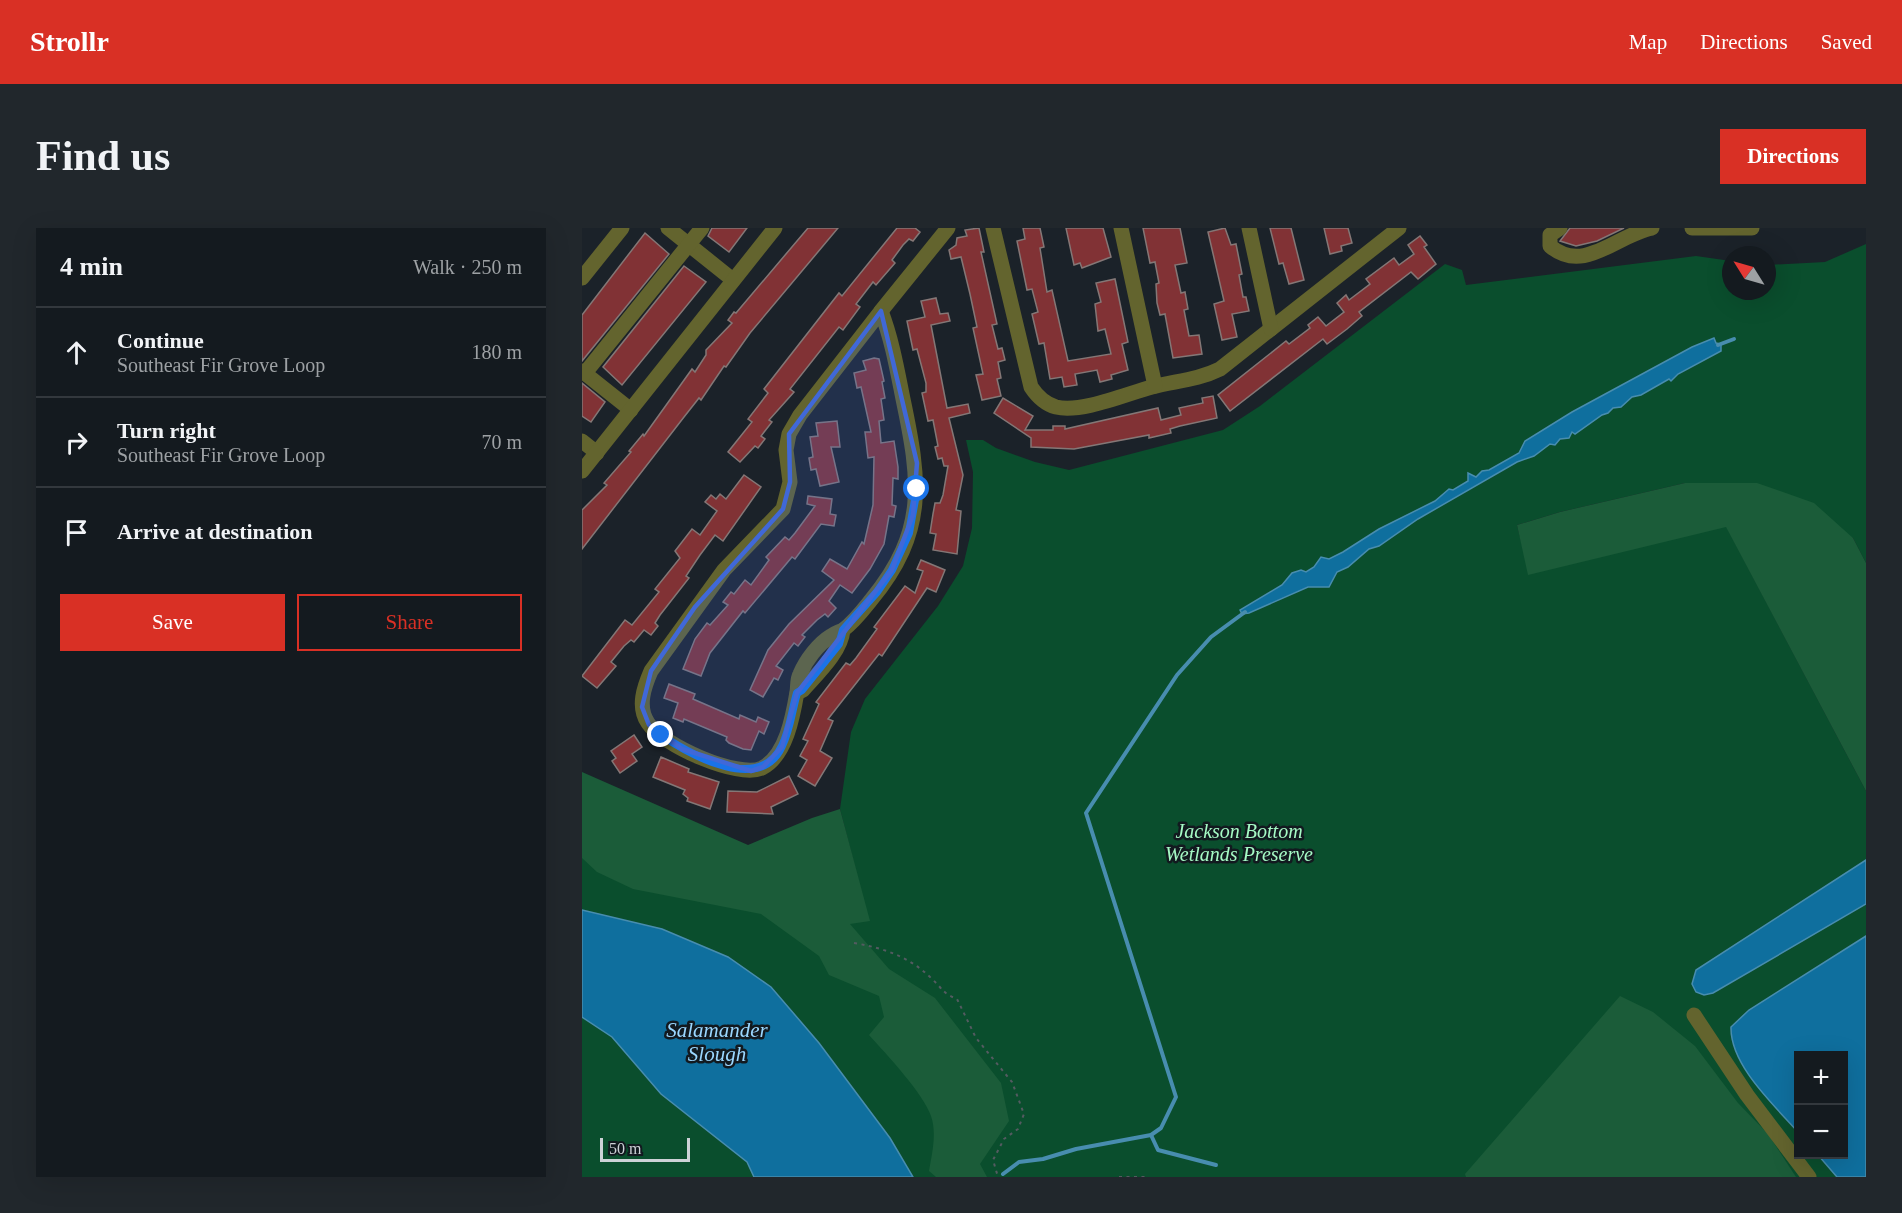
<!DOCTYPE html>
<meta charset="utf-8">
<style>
:root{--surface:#141a1f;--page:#21272c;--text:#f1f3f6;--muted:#9da1a4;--line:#33383d;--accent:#d93025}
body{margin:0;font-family:"Times New Roman",serif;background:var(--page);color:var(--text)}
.controls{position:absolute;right:18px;bottom:18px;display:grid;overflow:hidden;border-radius:0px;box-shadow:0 6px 24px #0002}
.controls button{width:54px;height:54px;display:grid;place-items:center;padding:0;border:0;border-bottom:2px solid var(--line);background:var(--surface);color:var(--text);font:30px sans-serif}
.compass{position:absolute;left:1140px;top:18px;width:54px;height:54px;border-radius:50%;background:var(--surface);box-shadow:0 6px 24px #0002;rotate:307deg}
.scale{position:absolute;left:18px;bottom:15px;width:90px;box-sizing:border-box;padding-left:6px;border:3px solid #cdd2d7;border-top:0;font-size:16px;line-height:21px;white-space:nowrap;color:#cdd2d7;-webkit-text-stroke:4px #12191f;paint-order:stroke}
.stop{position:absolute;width:18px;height:18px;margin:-14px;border:4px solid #1a73e8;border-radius:50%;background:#fff}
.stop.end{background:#1a73e8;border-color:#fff;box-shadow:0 2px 6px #0008}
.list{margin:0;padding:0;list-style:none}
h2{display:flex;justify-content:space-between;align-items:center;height:78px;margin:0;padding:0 24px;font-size:26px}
h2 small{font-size:20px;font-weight:400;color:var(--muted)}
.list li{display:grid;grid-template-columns:39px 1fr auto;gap:18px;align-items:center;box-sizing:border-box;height:90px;padding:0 24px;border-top:2px solid var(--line)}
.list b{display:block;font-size:22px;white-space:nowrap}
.list p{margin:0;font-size:20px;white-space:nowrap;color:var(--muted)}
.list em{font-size:20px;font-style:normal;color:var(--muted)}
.actions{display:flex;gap:12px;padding:18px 24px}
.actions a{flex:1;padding:14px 0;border:2px solid var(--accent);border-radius:0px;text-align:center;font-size:21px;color:var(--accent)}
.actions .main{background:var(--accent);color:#fff}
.icon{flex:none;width:33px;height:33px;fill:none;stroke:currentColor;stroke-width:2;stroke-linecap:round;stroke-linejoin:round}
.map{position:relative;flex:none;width:1284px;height:949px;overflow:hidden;border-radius:0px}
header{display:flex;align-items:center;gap:36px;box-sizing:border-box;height:84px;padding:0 30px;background:var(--accent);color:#fff}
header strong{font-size:28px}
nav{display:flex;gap:33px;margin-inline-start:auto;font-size:21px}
.intro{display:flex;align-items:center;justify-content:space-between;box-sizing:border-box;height:144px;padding:0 36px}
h1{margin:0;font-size:42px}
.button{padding:15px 27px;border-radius:0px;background:var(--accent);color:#fff;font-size:21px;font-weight:700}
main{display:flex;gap:36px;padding:0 36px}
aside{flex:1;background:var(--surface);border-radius:0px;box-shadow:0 6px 24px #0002}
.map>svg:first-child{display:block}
</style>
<header>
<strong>Strollr</strong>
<nav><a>Map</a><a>Directions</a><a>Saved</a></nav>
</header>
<div class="intro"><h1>Find us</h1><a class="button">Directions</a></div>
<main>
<aside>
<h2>4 min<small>Walk · 250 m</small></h2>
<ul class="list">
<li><svg class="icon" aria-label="ahead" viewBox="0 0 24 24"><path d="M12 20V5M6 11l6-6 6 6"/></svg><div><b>Continue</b><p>Southeast Fir Grove Loop</p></div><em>180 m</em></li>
<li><svg class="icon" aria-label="right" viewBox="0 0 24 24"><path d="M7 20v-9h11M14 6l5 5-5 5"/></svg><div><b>Turn right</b><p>Southeast Fir Grove Loop</p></div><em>70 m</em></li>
<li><svg class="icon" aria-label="arrive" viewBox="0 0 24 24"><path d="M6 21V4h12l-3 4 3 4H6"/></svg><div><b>Arrive at destination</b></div></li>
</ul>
<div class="actions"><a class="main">Save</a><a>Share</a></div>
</aside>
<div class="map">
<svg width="1284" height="949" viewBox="0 0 1284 949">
<rect width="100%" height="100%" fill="#1b2229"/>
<path fill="#0a4e2d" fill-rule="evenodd" d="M 1284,16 L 1284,335 L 1271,310 L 1103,255 L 978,284 L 935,297 L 947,346 L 1144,298 L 1284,563 L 1284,949 L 0,949 L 0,588 L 287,693 L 258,581 L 269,504 L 283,471 L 356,378 L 381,338 L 390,300 L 391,244 L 384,212 L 401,212 L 414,220 L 453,234 L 487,242 L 641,202 L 678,178 L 863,36 L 880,42 L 884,57 L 1114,28 L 1149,33 L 1149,63 L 1185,63 L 1185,37 L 1243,34 ZM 1216,828 L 1262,828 L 1262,926 L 1216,926 Z"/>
<g fill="#1b5c39">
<path d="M 1103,255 L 1175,255 L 1232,275 L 1271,310 L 1284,335 L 1284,563 L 1144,299 L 946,347 L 935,297 L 978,284 Z"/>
<path d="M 0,544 L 166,617 L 230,590 L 258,581 L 288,693 L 268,696 L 307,741 L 353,770 L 419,855 L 427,893 L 398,936 L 405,949 L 354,949 L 347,943 C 350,926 355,905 349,888 C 341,865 305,827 287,807 L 302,789 L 297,768 L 247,747 L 237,728 L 179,686 L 51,661 L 15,644 L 0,630 Z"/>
<path d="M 1038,768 L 1071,784 L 1113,818 L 1156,875 L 1186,906 L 1214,949 L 884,949 L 883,946 Z"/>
</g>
<g fill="#0f6f9e" stroke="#488daf" stroke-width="1.5">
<path d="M 1132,110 L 1134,115 L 1139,116 L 1139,123 L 1096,146 L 1089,153 L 1087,151 L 1059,167 L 1050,169 L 1039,179 L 1031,180 L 1026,185 L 1020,187 L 993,206 L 990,204 L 987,210 L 978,211 L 973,217 L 968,216 L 952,228 L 935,234 L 836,291 L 797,318 L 787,321 L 766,339 L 755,344 L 747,359 L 726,359 L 667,385 L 660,386 L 658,382 L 700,357 L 710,345 L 719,342 L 724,344 L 732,339 L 739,329 L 747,331 L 761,324 L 797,301 L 853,273 L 867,261 L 871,262 L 886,253 L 886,245 L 894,249 L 900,243 L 907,242 L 937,225 L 943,213 L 990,184 L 1110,119 Z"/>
<path d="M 1284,632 L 1284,676 L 1131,765 L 1122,767 L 1114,764 L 1110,756 L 1114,742 Z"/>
<path d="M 0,682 L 80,701 L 146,729 L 189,759 L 237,815 L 308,910 L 331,949 L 172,949 L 165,934 L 79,866 L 30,809 L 0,789 Z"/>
<path d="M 1284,708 L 1284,949 L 1255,949 L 1236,927 L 1262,926 L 1262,828 L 1216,828 L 1216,904 C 1192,877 1148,837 1149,799 L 1167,782 Z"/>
</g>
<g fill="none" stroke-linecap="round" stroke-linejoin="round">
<g stroke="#488daf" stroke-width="4">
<path d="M 1136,117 L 1152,111"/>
<path d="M 569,907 L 576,922 L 634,937"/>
<path d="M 421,946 L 437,934 L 461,931 L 494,921 L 569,907 L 579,900 L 594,869 L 504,585 L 595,447 L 629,409 L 663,384"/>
</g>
</g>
<g fill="#813235" stroke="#847776" stroke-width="1.5">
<path d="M 130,0 L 165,0 L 147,24 L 126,8 Z"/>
<path d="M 226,0 L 256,0 L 168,105 L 144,139 L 142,138 L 119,172 L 117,170 L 102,189 L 0,321 L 0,282 L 25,257 L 22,255 L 49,224 L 47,223 L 61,206 L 62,208 L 110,141 L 113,144 L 124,127 L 124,122 L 150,95 L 146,92 L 152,84 L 154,85 Z"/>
<path d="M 315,0 L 333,0 L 338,4 L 331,13 L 327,11 L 321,17 L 310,32 L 313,35 L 294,57 L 291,54 L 274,76 L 278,79 L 261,102 L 257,99 L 208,161 L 212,164 L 187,192 L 190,194 L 179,208 L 183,211 L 176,220 L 173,218 L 158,234 L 146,224 L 170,194 L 166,191 L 186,165 L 182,161 L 257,65 L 260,68 Z"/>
<path d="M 397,0 L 402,24 L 399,24 L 415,96 L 410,97 L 416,121 L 420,120 L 423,132 L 416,134 L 419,150 L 415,151 L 419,168 L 400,172 L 394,147 L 401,146 L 391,100 L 395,99 L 388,66 L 379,29 L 369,31 L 367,22 L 374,17 L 375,10 L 385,8 L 383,2 Z"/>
<path d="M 441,0 L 458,0 L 462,19 L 458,20 L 465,64 L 470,62 L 486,133 L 529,126 L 523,101 L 516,103 L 513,76 L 519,74 L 514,55 L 533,51 L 546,114 L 540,116 L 546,142 L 529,147 L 530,151 L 518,154 L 515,142 L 493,146 L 495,157 L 482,159 L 480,149 L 468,151 L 462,115 L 457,116 L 450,86 L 456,84 L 450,61 L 445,62 L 435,13 L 443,11 Z"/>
<path d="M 484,0 L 521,0 L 529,29 L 500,40 L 498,35 L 492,37 Z"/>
<path d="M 561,0 L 598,0 L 605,35 L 593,37 L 599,65 L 603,64 L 606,81 L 602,82 L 607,108 L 617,107 L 620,126 L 591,130 L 583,86 L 578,87 L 575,75 L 574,56 L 577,55 L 573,34 L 568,35 Z"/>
<path d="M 643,0 L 649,17 L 654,16 L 660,46 L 657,47 L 661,69 L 664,69 L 667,83 L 650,86 L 655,109 L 640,112 L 632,76 L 642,73 L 626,4 Z"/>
<path d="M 688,0 L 709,0 L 722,52 L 707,56 L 701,35 L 697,36 Z"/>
<path d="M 742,0 L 766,0 L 770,15 L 759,18 L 760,23 L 748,26 Z"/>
<path d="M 988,0 L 1042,0 L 1015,13 L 994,18 L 978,13 Z"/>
<path d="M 63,5 L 87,26 L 0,133 L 0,87 Z"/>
<path d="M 838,8 L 845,17 L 842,19 L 854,36 L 836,51 L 829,44 L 777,84 L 780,88 L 765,101 L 745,116 L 741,111 L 648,183 L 636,167 L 704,113 L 707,116 L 728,100 L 726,97 L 736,89 L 744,98 L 762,84 L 755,75 L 764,67 L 767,72 L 788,56 L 784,51 L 812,30 L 817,37 L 832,26 L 826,17 Z"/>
<path d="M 102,38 L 124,54 L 40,157 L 21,139 Z"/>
<path d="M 354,70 L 358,86 L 366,85 L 368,93 L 349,97 L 365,180 L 386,176 L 388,185 L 367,190 L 381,247 L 374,282 L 379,283 L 375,326 L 351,322 L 354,306 L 348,305 L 351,286 L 353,275 L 358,275 L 361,267 L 366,238 L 362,238 L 360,230 L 356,231 L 353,219 L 356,218 L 351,192 L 346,193 L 340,165 L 344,164 L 344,155 L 335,121 L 331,122 L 325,93 L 343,89 L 339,73 Z"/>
<path d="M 292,130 L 297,131 L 302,153 L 300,154 L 303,170 L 299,171 L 302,192 L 297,193 L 299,215 L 312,213 L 316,239 L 316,251 L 311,250 L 310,277 L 314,278 L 312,289 L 307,288 L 302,316 L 288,341 L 270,365 L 258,357 L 247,373 L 254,380 L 246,389 L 243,386 L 235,392 L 220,407 L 223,409 L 216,418 L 212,415 L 194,438 L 201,442 L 196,452 L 192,450 L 181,469 L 168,462 L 186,422 L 207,396 L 252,352 L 240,343 L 248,331 L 265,341 L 280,314 L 282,316 L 291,277 L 292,229 L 286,230 L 283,204 L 289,204 L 279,159 L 275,160 L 272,145 L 284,142 L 281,133 Z"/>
<path d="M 0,155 L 23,174 L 9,194 L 0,188 Z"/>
<path d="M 631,168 L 635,190 L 598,198 L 588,201 L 589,205 L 567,210 L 567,207 L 492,221 L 449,219 L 449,210 L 412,185 L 421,170 L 451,188 L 443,202 L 471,202 L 471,198 L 483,198 L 483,201 L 576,180 L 579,192 L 599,187 L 597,180 L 621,175 L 620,170 Z"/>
<path d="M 255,193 L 258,219 L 249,219 L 257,254 L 238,258 L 234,241 L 229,242 L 227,230 L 231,229 L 228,209 L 236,208 L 234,195 Z"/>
<path d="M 162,247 L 179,259 L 141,313 L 133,307 L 118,327 L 104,348 L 107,350 L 78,387 L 73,395 L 76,398 L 69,407 L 62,402 L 52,414 L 49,412 L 42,418 L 29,434 L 34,438 L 15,460 L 0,448 L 43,392 L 50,397 L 77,364 L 73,361 L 98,330 L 93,323 L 110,301 L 118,307 L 135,283 L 123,274 L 129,267 L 134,271 L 138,266 L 144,271 Z"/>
<path d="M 226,268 L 250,271 L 248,286 L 254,287 L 252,298 L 239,296 L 213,331 L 210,329 L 163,385 L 161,383 L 128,425 L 119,448 L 101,441 L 113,411 L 125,395 L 128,397 L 146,377 L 141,374 L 149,364 L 152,366 L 163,352 L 169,357 L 187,332 L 184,329 L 203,309 L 207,312 L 213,305 L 233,278 L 225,276 Z"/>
<path d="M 339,332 L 363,342 L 354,364 L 345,360 L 300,428 L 297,426 L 246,491 L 251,493 L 238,523 L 250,530 L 233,558 L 216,548 L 225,532 L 218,528 L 226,513 L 221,511 L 237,476 L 234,474 L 264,435 L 268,437 L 274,430 L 295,401 L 292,399 L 323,358 L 333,365 L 341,343 L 335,341 Z"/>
<path d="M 87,456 L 113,466 L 111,471 L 157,491 L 158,487 L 174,494 L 176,489 L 187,494 L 182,506 L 177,503 L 169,522 L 161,521 L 147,515 L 144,512 L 145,509 L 102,491 L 101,494 L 91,490 L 96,475 L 82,470 Z"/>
<path d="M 52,507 L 60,519 L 50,526 L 55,533 L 38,545 L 30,533 L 34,530 L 29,523 Z"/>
<path d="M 79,529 L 107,541 L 106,544 L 137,554 L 128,581 L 105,573 L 106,570 L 101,566 L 103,562 L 71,549 Z"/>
<path d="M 207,548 L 216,566 L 189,579 L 191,586 L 145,584 L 146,563 L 175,564 Z"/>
</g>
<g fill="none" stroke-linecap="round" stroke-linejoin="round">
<g stroke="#545b61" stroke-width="2" stroke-dasharray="3 4.5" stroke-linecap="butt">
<path d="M 272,715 C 302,720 328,729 350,751 C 361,761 360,765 375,771 L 394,810 L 430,854 L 442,886 L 436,901 L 422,911 L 411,932 L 416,949"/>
<path d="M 537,949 L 566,949"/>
</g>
<g stroke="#63642e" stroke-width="15">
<path d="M 86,0 L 151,52"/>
<path d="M 411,0 L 449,159 C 455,168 463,176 474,179 C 500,185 544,166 570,159 C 593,153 616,152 638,141 L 817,0"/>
<path d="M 539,0 L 573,158"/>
<path d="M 667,0 L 689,101"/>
<path d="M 978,0 L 968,7 L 968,18 C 1002,47 1036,6 1070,0"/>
<path d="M 1110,0 L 1170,0"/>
<path d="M 0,50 L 40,0"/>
<path d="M 299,83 C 310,112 315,141 321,171 C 338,252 346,303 289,372 C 281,382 272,394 261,402 C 257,404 253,405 249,408 C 236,416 224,432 218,446 C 215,451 216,458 215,464 C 211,488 204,528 180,540 C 156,551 80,517 66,495 C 55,479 62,459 69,443 L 142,342 L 201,281 L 208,254 L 204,222 L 207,206 L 218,187 Z"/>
<path d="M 299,83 L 366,0"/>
<path d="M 0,143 L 49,182"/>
<path d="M 3,145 L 120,0"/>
<path d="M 0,213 L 15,225"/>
<path d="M 0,243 L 193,0"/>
<path d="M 215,465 L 221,462 C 235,446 259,424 261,402"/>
<path d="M 1112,787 L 1165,867 L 1227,949"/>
</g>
</g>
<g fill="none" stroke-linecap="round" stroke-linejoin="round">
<path stroke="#1a73e8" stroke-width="8" d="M 79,507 C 109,527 178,566 200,518 C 208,502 210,482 215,465 L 220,462 L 257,416 L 261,402 L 295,364 L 310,342 L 327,305 L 335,261"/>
</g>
<path fill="#4068d8" fill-opacity="0.2" stroke="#4068d8" stroke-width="4.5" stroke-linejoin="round" d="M 299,83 L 335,235 L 331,287 L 310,342 L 215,465 L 200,519 L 181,539 L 169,543 L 100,521 L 67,497 L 60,479 L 69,443 L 113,379 L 201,281 L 208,254 L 207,206 Z"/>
<g text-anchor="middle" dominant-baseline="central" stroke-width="5" stroke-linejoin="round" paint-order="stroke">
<g font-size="20" font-style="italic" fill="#a5fac5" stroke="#12191f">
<text x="657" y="603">Jackson Bottom<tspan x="657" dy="23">Wetlands Preserve</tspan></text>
</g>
<g font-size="21" font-style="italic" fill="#9ad7ff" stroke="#12191f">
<text x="135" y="802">Salamander<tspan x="135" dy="24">Slough</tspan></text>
</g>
</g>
</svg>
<div class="controls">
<button>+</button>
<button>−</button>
</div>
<svg class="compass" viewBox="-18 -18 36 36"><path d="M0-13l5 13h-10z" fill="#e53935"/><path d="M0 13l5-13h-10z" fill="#9da1a4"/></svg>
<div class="scale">50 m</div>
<div class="stop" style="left:335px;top:261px"></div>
<div class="stop end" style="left:79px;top:507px"></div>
</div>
</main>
